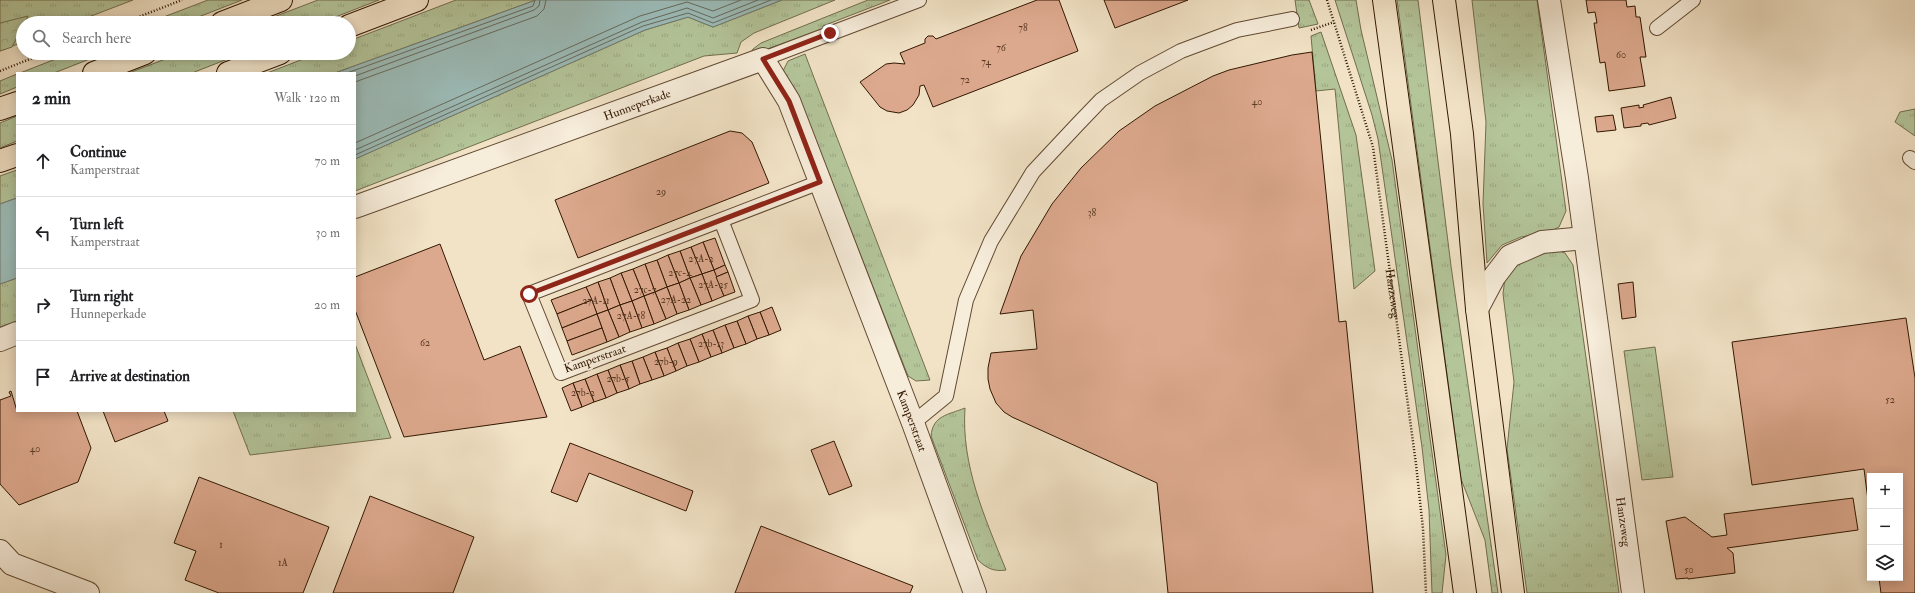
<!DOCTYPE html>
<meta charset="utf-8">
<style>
:root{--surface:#fff;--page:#f2f2f2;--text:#202124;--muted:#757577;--line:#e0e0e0}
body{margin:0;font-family:"IM FELL Double Pica",serif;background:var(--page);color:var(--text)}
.controls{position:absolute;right:12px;bottom:12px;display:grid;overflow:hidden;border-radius:0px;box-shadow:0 2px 10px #0003}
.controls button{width:36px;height:36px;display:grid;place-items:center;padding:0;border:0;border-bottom:1px solid var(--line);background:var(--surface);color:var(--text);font:20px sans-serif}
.stop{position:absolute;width:12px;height:12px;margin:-9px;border:3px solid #8f2418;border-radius:50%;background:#fff}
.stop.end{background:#8f2418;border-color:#fff;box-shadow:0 1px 4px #0008}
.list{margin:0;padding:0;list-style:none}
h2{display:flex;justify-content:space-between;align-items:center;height:52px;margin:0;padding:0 16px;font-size:17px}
h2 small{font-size:13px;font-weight:400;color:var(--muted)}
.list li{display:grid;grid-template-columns:26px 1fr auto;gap:12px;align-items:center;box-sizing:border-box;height:72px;padding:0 16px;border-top:1px solid var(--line)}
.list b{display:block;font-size:15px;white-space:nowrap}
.list p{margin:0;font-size:13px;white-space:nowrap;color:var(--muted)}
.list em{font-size:13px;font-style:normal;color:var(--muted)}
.icon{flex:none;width:22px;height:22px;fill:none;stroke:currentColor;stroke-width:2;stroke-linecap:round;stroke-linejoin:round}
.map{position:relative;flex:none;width:1915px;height:593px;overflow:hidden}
.search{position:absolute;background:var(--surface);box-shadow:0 2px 10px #0003;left:16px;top:16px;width:340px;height:44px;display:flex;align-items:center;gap:10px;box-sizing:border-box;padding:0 14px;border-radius:22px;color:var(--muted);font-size:15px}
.panel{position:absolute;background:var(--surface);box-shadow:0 2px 10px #0003;left:16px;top:72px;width:340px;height:340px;border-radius:0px}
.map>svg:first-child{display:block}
</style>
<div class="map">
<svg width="1915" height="593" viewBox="0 0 1915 593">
<defs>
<pattern id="grass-tufts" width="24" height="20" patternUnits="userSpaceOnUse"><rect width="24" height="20" fill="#b4c59a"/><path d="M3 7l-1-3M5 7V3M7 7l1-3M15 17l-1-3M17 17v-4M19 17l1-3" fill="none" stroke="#9ba883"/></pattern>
<pattern id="forest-crowns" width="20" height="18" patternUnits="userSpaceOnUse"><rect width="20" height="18" fill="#b4c59a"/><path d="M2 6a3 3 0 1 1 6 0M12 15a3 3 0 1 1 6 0" fill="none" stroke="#9ba883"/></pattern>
</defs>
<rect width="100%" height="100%" fill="#f2e3c7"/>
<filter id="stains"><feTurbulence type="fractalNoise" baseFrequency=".005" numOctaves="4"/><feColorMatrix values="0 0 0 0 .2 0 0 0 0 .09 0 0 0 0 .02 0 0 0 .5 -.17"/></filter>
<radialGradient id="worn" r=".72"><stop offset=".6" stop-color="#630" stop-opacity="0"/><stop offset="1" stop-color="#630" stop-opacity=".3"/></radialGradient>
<g fill="url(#grass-tufts)" stroke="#726e4d">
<path d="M 0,0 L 133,0 L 73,23 L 23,23 L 23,42 L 0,51 Z"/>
<path d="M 208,0 L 242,0 L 183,23 L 148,23 Z"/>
<path d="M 318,0 L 379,0 L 320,23 L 258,23 Z"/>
<path d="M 456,0 L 536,0 L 335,73 L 267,73 L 319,53 L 349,53 L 349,41 Z"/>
<path d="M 782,0 L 835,0 L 754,33 L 741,42 L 737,53 L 704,56 L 355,191 L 355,159 L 645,30 L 688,17 L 713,27 Z"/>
<path d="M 868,0 L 890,0 L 823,26 L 823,29 L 748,56 L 753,49 L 761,43 Z"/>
<path d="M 1295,0 L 1309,0 L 1318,24 L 1299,28 Z"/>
<path d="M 1335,0 L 1356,0 L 1361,30 L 1392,160 L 1446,555 L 1442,593 L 1432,593 L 1429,510 L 1422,447 L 1378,139 L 1372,115 Z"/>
<path d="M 1397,0 L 1418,0 L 1451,266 L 1498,593 L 1492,593 L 1485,540 L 1461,479 Z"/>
<path d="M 1472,0 L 1537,0 L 1566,211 L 1559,227 L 1549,232 L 1521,237 L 1502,245 L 1487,263 L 1483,204 L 1486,122 Z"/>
<path d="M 1321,32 L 1356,135 L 1375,271 L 1354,289 L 1335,89 L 1316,91 L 1311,36 Z"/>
<path d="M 71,53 L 105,53 L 54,73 L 20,73 Z"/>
<path d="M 181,53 L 243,53 L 192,73 L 129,73 Z"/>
<path d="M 805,54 L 816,83 L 930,380 L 916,381 L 908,376 L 802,106 L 781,75 L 788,61 Z"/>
<path d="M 17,74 L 17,87 L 0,94 L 0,81 Z"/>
<path d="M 1915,109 L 1915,136 L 1895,122 L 1900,112 Z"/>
<path d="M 17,116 L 17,141 L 0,148 L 0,123 Z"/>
<path d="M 17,170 L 17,198 L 0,204 L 0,176 Z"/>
<path d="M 1554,249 L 1565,253 L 1573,265 L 1619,593 L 1527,593 L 1507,449 L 1514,382 L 1503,294 L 1505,278 L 1515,265 L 1530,252 Z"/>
<path d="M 17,278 L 17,321 L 0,327 L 0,284 Z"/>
<path d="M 355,344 L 391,438 L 250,455 L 233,411 L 355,411 Z"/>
<path d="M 1655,347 L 1673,477 L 1642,480 L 1624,351 Z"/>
<path d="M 965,408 C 961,465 985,518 1006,570 C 994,572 986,568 978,560 L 931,436 C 933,415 948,415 965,408 Z"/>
</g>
<path fill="url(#forest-crowns)" stroke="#726e4d" d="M 28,16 L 12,47 L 0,51 L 0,23 Z"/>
<g fill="#9cbdba" stroke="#717b70">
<path d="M 536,0 L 782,0 L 713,27 L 688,17 L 645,30 L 355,159 L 355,73 L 335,73 Z"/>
<path d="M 17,198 L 17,278 L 0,284 L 0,204 Z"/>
</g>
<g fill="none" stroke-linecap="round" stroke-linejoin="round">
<g stroke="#666a5d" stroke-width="1">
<path d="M 347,73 L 533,6 L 535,0"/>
<path d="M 355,76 L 534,10 L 539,6 L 540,0"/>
<path d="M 355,82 L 537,16 L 544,9 L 546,0"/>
<path d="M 355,143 L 640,16 L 687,2 L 713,11 L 741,0"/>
<path d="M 355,150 L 642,22 L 687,8 L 713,18 L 758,0"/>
<path d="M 355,155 L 643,26 L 688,13 L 713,23 L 771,0"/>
</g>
</g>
<g fill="#dda98e" stroke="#311700">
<path d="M 1037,0 L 1059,0 L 1078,51 L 933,107 L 924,85 L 920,86 L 919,95 L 913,105 L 907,110 L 899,113 L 887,111 L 880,107 L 860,82 L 886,64 L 894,63 L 905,64 L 900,53 L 925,43 L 925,39 L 928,36 L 933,36 L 936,39 Z"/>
<path d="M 1104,0 L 1188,0 L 1115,28 Z"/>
<path d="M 1586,0 L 1626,0 L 1627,7 L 1635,6 L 1636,17 L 1640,17 L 1646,57 L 1640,57 L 1645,86 L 1609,91 L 1605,62 L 1600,63 L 1594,23 L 1597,23 L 1595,12 L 1588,13 Z"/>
<path d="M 1312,52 L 1339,322 L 1346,321 L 1373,593 L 1168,593 L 1157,483 L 1012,417 L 1004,412 L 996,403 L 990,389 L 988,379 L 988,368 L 991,353 L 1037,349 L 1033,310 L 1000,314 L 1021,256 L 1052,204 L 1081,168 L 1119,131 L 1155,106 L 1213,76 L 1229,70 L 1292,55 Z"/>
<path d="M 1671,97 L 1676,118 L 1649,125 L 1648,123 L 1641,124 L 1641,126 L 1624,128 L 1621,108 L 1639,105 L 1639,108 L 1644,107 L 1643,105 Z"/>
<path d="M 1613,115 L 1616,130 L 1597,132 L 1595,117 Z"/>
<path d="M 730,131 L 742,133 L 752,142 L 769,183 L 578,258 L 555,200 Z"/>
<path d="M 715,238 L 725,265 L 714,270 L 703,242 Z"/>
<path d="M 703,242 L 714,270 L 702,274 L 691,247 Z"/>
<path d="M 440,244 L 484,360 L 520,346 L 547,417 L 404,437 L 355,310 L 355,277 Z"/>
<path d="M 691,247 L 702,274 L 690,278 L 680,251 Z"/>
<path d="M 680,251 L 690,278 L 679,283 L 668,255 Z"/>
<path d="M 668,255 L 679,283 L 667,287 L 657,260 Z"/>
<path d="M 657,260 L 667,287 L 655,292 L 645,264 Z"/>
<path d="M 645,264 L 655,292 L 644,296 L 633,269 Z"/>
<path d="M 725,265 L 728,272 L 716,277 L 714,270 Z"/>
<path d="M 633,269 L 644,296 L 632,301 L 621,273 Z"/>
<path d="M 714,270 L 724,296 L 712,301 L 702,274 Z"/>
<path d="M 728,272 L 735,292 L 724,296 L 716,277 Z"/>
<path d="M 621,273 L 632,301 L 620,305 L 610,278 Z"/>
<path d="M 702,274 L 712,301 L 701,305 L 690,278 Z"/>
<path d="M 610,278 L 620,305 L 608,310 L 598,282 Z"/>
<path d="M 690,278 L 701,305 L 689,310 L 679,283 Z"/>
<path d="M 598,282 L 608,310 L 597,314 L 586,287 Z"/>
<path d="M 1633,282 L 1636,317 L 1622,319 L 1618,284 Z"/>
<path d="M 679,283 L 689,310 L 677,314 L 667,287 Z"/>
<path d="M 586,287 L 592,300 L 557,314 L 551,300 Z"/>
<path d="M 667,287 L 677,314 L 666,319 L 655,292 Z"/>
<path d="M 655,292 L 666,319 L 654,324 L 644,296 Z"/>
<path d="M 644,296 L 654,324 L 642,328 L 632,301 Z"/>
<path d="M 592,300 L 597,314 L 562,328 L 557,314 Z"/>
<path d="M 632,301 L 642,328 L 630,332 L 620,305 Z"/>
<path d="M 620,305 L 630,332 L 619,337 L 608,310 Z"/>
<path d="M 772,307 L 781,330 L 769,335 L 760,312 Z"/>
<path d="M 608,310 L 619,337 L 607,342 L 597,314 Z"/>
<path d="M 760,312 L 769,335 L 757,339 L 748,316 Z"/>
<path d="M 597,314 L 602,328 L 567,341 L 562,328 Z"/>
<path d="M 748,316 L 757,339 L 746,344 L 737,321 Z"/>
<path d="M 1906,318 L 1915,378 L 1915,593 L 1881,593 L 1879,578 L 1900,578 L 1900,476 L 1870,476 L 1870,516 L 1864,469 L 1752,485 L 1732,342 Z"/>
<path d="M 737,321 L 746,344 L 734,348 L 725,325 Z"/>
<path d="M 725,325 L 734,348 L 722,353 L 713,330 Z"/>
<path d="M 602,328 L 607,342 L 572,355 L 567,341 Z"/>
<path d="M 713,330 L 722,353 L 711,357 L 702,334 Z"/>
<path d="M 702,334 L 711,357 L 699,362 L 690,339 Z"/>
<path d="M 690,339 L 699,362 L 687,366 L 678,343 Z"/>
<path d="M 678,343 L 687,366 L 676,371 L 667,348 Z"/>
<path d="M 667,348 L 676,371 L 664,376 L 655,352 Z"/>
<path d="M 655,352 L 664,376 L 652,380 L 643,357 Z"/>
<path d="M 643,357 L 652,380 L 640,384 L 632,361 Z"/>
<path d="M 632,361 L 640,384 L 629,389 L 620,365 Z"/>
<path d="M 620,365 L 629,389 L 617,393 L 608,370 Z"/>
<path d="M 608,370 L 617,393 L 606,398 L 597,374 Z"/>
<path d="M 597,374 L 606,398 L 594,402 L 585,379 Z"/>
<path d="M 585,379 L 594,402 L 582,407 L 573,383 Z"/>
<path d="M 573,383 L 582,407 L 571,411 L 562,388 Z"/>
<path d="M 11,391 L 17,411 L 77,411 L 91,448 L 78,482 L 19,505 L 0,484 L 0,400 L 11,396 L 9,392 Z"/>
<path d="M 103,411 L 164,411 L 168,421 L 115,442 Z"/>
<path d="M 834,441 L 852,486 L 829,495 L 811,450 Z"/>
<path d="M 570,443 L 693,491 L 686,511 L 589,473 L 577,502 L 551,492 Z"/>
<path d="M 199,477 L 329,527 L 303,593 L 219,593 L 185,580 L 196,551 L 174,543 Z"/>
<path d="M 370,496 L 474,537 L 453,593 L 333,593 Z"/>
<path d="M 1853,498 L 1858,530 L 1727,548 L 1733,553 L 1735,573 L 1688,579 L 1688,578 L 1676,579 L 1666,521 L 1685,517 L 1712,537 L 1727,535 L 1724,514 Z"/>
<path d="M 761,526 L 913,586 L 910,593 L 735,593 Z"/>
</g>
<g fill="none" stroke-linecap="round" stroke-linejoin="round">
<defs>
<g id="lane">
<path d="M 1657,28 L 1693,0"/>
<path d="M 763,59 L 919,0"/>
<path d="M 1910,158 L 1915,162"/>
<path d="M 721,220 L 752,300 L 561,373 L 529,294 L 820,182"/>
<path d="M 913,423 L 946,396 L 966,300 L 991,241 L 1033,172 L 1077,125 L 1101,100 L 1140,73 L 1181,51 L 1237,30 L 1292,19"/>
</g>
<g id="street">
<path id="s2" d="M 1549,0 L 1577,178 L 1633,593"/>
<path id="s3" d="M 355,207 L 763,59 L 789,101 L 913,423 L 975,593"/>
<path d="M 1477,309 L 1494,277 L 1510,256 L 1542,242 L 1585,238"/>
<path d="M 0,340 L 17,333"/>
<path d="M 0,551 L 12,564 L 88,593"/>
</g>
<g id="primary">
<path d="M 1384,0 L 1465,593"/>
<path d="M 1444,0 L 1462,134 L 1477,309 L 1513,593"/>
<path d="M 222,23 L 281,0"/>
<path d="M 349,26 L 417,0"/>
<path d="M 94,73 L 145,53"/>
<path d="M 228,73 L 280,53"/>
<path d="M 0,109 L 17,103"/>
<path d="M 0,161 L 17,155"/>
</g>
</defs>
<use href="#lane" stroke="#614a32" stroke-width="16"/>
<use href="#street" stroke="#614a32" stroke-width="24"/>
<use href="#primary" stroke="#311700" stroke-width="24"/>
<g stroke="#311700" stroke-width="2.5" stroke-dasharray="1 2" stroke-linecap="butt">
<path id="s1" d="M 1327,0 L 1373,147 L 1416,464 L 1423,529 L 1426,593"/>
<path d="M 123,23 L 182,0"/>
<path d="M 1311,30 L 1334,22"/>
<path d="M 0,71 L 45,53"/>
</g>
<use href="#lane" stroke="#f7eddb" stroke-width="14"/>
<use href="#street" stroke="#f7eddb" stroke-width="22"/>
<use href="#primary" stroke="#f2e3c7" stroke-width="22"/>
</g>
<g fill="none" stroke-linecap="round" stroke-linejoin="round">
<path stroke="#8f2418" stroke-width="5" d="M 529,294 L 820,182 L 789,101 L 763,59 L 830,33"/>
</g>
<g text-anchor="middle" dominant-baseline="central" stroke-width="4" stroke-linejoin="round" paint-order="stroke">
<g font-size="10" fill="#5c3c24">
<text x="1023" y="28">78</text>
<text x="1001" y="48">76</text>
<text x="1621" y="55">60</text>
<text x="986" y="62">74</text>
<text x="965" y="80">72</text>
<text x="1257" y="102">40</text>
<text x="661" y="192">29</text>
<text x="1092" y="213">38</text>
<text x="701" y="259">27A-2</text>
<text x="680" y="273">27c-4</text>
<text x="713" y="285">27A-25</text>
<text x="645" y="290">27c-7</text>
<text x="676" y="300">27A-22</text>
<text x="596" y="301">27A-11</text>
<text x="631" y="316">27A-18</text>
<text x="425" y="343">62</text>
<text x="711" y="344">27b-13</text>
<text x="666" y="362">27b-9</text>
<text x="618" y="379">27b-5</text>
<text x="583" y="393">27b-2</text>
<text x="1890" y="400">52</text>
<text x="35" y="449">40</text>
<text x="221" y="545">1</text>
<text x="283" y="563">1A</text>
<text x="1689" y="570">50</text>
</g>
<g font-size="12" fill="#311700" stroke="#f7eddb">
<text stroke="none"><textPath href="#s3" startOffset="300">Hunneperkade</textPath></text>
<text stroke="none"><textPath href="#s1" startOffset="302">Hanzeweg</textPath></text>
<text transform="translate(595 359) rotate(-19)">Kamperstraat</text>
<text stroke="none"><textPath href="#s3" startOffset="826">Kamperstraat</textPath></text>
<text stroke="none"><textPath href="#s2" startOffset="527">Hanzeweg</textPath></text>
</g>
</g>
<rect width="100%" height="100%" filter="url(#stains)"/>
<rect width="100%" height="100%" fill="url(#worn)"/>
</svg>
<div class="controls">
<button>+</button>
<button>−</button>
<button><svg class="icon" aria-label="layers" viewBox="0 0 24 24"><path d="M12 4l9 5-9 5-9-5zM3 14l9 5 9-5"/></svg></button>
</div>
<div class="stop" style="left:529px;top:294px"></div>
<div class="stop end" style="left:830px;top:33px"></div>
<div class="search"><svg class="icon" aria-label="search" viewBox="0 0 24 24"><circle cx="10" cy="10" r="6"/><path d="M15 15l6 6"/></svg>Search here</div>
<section class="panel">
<h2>2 min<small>Walk · 120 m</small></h2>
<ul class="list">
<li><svg class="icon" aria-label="ahead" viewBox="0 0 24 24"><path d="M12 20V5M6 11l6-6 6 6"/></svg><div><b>Continue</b><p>Kamperstraat</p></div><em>70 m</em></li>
<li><svg class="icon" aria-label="left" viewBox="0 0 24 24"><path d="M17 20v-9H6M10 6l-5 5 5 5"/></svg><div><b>Turn left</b><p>Kamperstraat</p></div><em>30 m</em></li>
<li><svg class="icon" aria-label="right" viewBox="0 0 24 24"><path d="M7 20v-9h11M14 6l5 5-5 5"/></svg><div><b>Turn right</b><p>Hunneperkade</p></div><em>20 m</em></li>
<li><svg class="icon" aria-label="arrive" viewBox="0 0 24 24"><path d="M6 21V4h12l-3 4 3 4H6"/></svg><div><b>Arrive at destination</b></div></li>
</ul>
</section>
</div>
